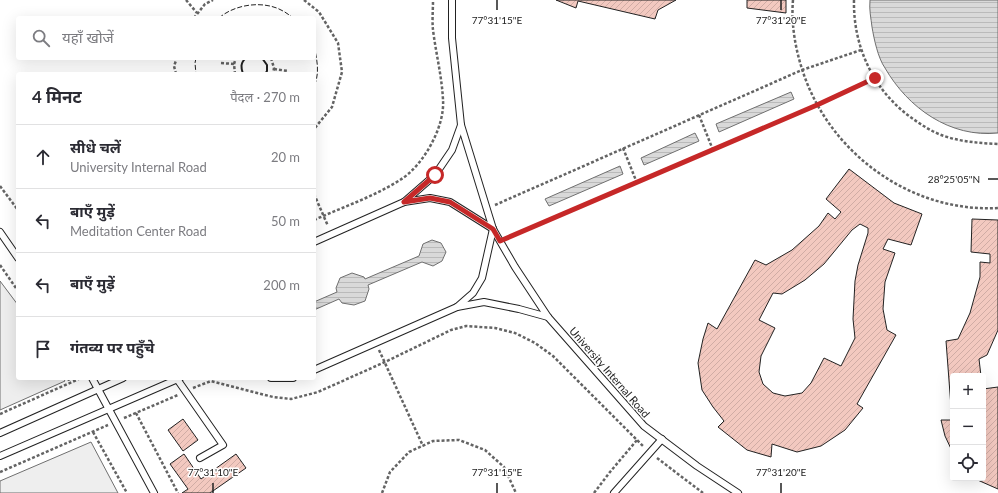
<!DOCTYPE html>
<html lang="hi">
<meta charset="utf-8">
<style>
:root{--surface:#fff;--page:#f7f7f7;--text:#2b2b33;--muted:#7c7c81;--line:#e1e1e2}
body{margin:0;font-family:Lato,"Noto Sans Devanagari",sans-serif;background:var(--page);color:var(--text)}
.controls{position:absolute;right:12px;bottom:12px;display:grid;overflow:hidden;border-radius:4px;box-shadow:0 4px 16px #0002}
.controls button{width:36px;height:36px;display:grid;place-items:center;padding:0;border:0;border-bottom:1px solid var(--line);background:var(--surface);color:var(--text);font:20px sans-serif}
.stop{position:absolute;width:12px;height:12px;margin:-9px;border:3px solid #c62828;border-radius:50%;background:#fff}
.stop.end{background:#c62828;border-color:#fff;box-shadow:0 1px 4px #0008}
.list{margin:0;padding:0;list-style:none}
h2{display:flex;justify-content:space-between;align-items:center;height:52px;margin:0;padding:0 16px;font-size:17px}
h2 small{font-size:13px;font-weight:400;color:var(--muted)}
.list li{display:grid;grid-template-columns:26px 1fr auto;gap:12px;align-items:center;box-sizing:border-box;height:64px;padding:0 16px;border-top:1px solid var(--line)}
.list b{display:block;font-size:15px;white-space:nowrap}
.list p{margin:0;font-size:13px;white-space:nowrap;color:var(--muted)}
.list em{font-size:13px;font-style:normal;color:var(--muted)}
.icon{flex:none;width:22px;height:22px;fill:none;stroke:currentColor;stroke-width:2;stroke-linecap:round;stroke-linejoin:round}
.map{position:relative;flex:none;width:998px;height:493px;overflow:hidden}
.search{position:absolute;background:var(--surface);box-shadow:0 4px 16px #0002;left:16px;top:16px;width:300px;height:44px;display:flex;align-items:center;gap:10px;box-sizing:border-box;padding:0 14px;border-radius:4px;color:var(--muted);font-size:15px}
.panel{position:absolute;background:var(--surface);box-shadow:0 4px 16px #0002;left:16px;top:72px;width:300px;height:308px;border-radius:4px}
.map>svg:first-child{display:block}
</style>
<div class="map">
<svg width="998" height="493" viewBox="0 0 998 493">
<defs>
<pattern id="water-rules" width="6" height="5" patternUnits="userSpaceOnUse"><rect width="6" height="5" fill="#d9d9d9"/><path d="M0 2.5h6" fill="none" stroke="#bababa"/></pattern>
<pattern id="building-hatch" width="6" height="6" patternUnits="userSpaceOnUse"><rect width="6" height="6" fill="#f3c9c0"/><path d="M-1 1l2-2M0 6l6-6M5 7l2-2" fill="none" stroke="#d0aca5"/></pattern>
</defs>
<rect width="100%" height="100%" fill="#fff"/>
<g fill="#eee" stroke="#6f6f6f">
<path d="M 0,281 L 18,305 L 18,378 L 63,378 L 65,381 L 0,410 Z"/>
<path d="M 91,442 L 118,493 L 0,493 L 0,481 Z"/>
</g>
<g fill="url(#water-rules)" stroke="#6f6f6f">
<path d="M 870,0 L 998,0 L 998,133 C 950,138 908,108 885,68 C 878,58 874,39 872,27 C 871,18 869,10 870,0 Z"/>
<path d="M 791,92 L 794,99 L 719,132 L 716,124 Z"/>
<path d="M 695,133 L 699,141 L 644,165 L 641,158 Z"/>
<path d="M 620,166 L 623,174 L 549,206 L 545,199 Z"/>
<path d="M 432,240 L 441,243 L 446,252 L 442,261 L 433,266 L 422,262 L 368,285 L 369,289 L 365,301 L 354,305 L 342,303 L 339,299 L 314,310 L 314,302 L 337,292 L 336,288 L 340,278 L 352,273 L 364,277 L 365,279 L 419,256 L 423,244 Z"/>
</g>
<g fill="url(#building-hatch)" stroke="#222" fill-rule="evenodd">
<path d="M 556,0 L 676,0 L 658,10 L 655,19 L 578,1 L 576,8 Z"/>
<path d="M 747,0 L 786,0 L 786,13 L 747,8 Z"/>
<path d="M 849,169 L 894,203 L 922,214 L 911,245 L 888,239 L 883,249 L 895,253 L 885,282 L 883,309 L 887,330 L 896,335 L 857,404 L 863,408 L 845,430 L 821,446 L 797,452 L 772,444 L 771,457 L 747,450 L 718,427 L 724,421 L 713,407 L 702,390 L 698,363 L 703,339 L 708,323 L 717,329 L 755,260 L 766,265 L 792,250 L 819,226 L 828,213 L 835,219 L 841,212 L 826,199 ZM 860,224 L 868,228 L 868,233 L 858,265 L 855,281 L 853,319 L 855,338 L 841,366 L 824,358 L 811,383 L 802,393 L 785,396 L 773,393 L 763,384 L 759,372 L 761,356 L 775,328 L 759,320 L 773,293 L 782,294 L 805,280 L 824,264 L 852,230 Z"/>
<path d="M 972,219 L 998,220 L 998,330 L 987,355 L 979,359 L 981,376 L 953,376 L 953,453 L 945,436 L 941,420 L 952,420 L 946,341 L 958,339 L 970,313 L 980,277 L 980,262 L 990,263 L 990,254 L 971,252 Z"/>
<path d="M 998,387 L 998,489 L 973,478 L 983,478 L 983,389 Z"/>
<path d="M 183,419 L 198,440 L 183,451 L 168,430 Z"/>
<path d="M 184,454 L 201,479 L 236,454 L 246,468 L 210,493 L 182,493 L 188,489 L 170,464 Z"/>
</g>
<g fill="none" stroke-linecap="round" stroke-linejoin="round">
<defs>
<g id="service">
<path d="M 452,0 L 452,38 L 461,125 L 493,229 L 515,267 L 548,317 L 644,426 L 697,466 L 738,493"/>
<path d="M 404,202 L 435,175 L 452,150 L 461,125"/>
<path d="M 0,232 L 18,258"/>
<path d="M 314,242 L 404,202 L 430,198 L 450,202 L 493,229"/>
<path d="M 457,307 L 484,302 L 519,309 L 548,317"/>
<path d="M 314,370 L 457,307 L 473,293 L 482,278 L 493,229"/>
<path d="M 92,378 L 154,493"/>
<path d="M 271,378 L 293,378"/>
<path d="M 177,379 L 223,445 L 200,458"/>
<path d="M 0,433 L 123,378"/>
<path d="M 0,456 L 180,378"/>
<path d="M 614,493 L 662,439"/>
</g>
</defs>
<use href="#service" stroke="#222" stroke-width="8"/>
<g stroke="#646464" stroke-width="2.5" stroke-dasharray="3 2" stroke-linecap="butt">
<path d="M 186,0 L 197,13"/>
<path d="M 304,0 L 319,12 L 338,43 L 342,72 L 332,107 L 314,129"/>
<path d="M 793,0 C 791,23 795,47 802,69 C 828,152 910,213 998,208"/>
<path d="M 854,0 C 853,46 873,89 909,116 C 920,124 932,132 944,136 C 962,142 979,143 998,144"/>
<path d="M 194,18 L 205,4 L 213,0"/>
<path d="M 271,58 L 274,68 L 273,74"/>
<path d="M 221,63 L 234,64"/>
<path d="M 274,69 L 288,71"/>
<path d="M 176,74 L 174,66 L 177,58"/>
<path d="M 235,74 L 234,64 L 236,58"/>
<path d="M 699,115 L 713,150"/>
<path d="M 623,148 L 637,183"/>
<path d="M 0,186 L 18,210"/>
<path d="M 314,194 L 328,226"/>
<path d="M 495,205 L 802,70 L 861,50"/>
<path d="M 314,220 C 343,207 373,197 400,180 C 423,166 445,127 443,100 C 442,77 436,54 433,30 C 432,21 433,10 433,0"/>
<path d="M 508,238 L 817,105 L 875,78"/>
<path d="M 0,265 L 18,291"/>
<path d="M 379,350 L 423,446"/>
<path d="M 68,378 L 70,383"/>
<path d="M 193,388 L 211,381 L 273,397 L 291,399 L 318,392 L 385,362 L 451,330 L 466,326 L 495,328 L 515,333 L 535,343 L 553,356 L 643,446"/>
<path d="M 136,413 L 178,493"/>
<path d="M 0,414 L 81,378"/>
<path d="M 124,418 L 178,395"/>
<path d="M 93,432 L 127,493"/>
<path d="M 657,458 L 703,493"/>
<path d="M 0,472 L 108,425"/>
<path d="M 382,493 L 390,472 L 409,452 L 433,441 L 459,440 L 485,450 L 504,467 L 516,493"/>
<path d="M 594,493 L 610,472 L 637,440"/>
</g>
<use href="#service" stroke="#fff" stroke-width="6"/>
<g stroke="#222" stroke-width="1" stroke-dasharray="5 2" stroke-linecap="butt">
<path d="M 219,18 C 235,4 264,0 283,11 C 287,13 290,16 294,18"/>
<path d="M 314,46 C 317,59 320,74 314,86"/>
<path d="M 196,58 L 195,63 L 196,74"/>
</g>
<g stroke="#222" stroke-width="2">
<path d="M 262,58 L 267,65 L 267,71 L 265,74"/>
<path d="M 243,74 C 241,68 240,63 246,58"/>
</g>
</g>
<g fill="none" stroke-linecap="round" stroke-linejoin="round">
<path stroke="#c62828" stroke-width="5" d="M 435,175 L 404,202 L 430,198 L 450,202 L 493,229 L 500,241 L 817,105 L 875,78"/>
</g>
<path fill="none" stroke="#222" stroke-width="1.5" d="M 497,0 L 497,10M 781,0 L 781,10M 988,179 L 998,179M 213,483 L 213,493M 497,483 L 497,493M 781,483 L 781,493"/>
<g text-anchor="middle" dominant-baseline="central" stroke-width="3" stroke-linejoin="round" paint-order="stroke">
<g font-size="11" fill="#222" stroke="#fff">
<text transform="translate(610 372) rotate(49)">University Internal Road</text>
</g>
</g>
<g font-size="10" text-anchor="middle" fill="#222" stroke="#fff" stroke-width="3" stroke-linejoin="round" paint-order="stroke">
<text x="497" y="24">77°31'15"E</text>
<text x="781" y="24">77°31'20"E</text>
<text x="954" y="183">28°25'05"N</text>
<text x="213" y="476">77°31'10"E</text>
<text x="497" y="476">77°31'15"E</text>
<text x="781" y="476">77°31'20"E</text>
</g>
</svg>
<div class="controls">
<button>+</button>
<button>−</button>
<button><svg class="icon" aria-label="locate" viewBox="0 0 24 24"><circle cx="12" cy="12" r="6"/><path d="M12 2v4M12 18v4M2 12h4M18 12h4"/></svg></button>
</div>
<div class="stop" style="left:435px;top:175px"></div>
<div class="stop end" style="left:875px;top:78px"></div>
<div class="search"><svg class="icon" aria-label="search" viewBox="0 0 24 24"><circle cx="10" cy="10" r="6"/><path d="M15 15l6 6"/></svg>यहाँ खोजें</div>
<section class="panel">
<h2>4 मिनट<small>पैदल · 270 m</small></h2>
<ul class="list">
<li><svg class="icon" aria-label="ahead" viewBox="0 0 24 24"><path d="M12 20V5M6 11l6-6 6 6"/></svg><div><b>सीधे चलें</b><p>University Internal Road</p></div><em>20 m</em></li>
<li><svg class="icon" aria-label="left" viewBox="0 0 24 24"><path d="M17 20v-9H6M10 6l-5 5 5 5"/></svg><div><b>बाएँ मुड़ें</b><p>Meditation Center Road</p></div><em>50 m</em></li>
<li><svg class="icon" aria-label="left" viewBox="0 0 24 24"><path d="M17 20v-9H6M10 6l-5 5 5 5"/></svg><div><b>बाएँ मुड़ें</b></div><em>200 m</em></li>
<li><svg class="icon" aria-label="arrive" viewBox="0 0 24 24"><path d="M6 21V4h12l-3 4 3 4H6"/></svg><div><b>गंतव्य पर पहुँचे</b></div></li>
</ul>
</section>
</div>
